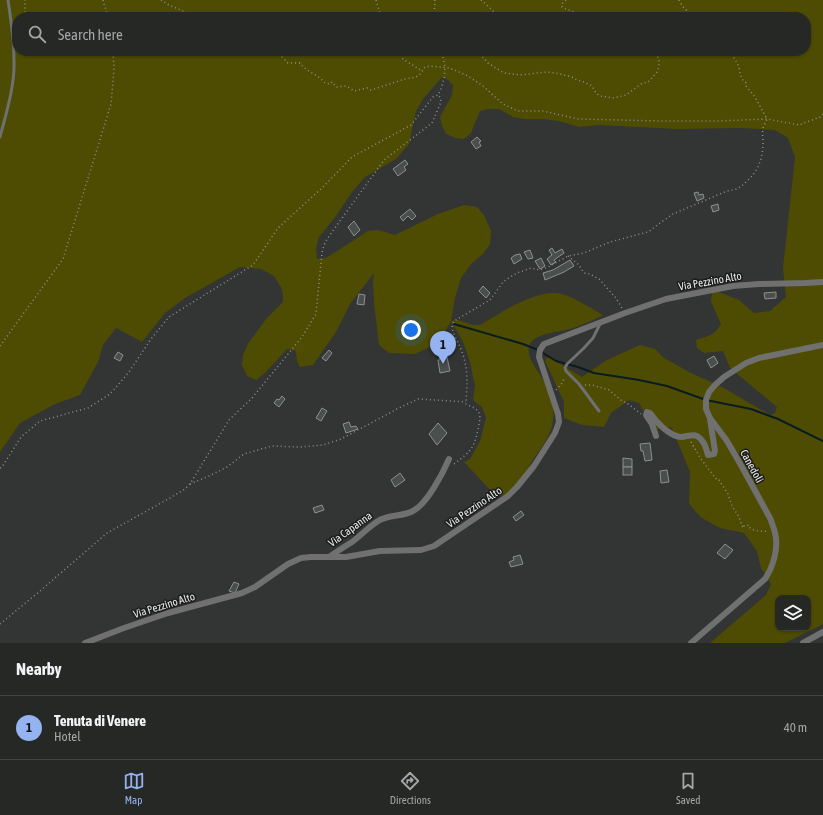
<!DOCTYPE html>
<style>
:root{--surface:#262826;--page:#323432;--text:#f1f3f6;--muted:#a4a6a7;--line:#424443;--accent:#95b2f1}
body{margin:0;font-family:"Asap Condensed",sans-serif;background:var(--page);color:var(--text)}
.controls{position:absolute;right:12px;bottom:12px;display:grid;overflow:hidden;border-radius:8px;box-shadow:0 1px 3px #0004}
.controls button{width:36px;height:36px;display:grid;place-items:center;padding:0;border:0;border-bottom:1px solid var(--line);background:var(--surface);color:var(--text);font:20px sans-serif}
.you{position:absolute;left:411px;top:330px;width:14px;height:14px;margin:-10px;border:3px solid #fff;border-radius:50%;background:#1a73e8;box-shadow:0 0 0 6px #1a73e833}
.badge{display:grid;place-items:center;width:26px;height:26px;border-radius:50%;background:var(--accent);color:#111;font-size:13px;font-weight:700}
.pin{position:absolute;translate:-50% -33px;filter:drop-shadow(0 1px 2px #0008)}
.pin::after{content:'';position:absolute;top:21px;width:14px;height:12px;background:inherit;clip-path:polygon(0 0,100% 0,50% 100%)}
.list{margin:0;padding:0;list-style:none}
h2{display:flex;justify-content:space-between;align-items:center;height:52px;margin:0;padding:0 16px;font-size:17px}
h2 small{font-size:13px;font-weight:400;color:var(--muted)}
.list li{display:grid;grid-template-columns:26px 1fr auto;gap:12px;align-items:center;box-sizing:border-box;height:64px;padding:0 16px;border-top:1px solid var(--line)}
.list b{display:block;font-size:15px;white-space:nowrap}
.list p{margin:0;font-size:13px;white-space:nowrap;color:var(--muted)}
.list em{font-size:13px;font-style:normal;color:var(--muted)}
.icon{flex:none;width:22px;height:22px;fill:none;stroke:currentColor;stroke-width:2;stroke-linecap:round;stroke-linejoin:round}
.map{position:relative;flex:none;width:823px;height:643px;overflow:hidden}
.search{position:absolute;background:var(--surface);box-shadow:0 1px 3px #0004;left:12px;right:12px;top:12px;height:44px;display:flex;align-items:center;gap:10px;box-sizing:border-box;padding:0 14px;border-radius:16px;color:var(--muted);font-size:15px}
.sheet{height:116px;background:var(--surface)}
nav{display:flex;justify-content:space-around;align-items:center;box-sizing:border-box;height:56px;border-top:1px solid var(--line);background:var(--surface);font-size:11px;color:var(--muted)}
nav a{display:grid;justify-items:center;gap:2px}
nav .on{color:var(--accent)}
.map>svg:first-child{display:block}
</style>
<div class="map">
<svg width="823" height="643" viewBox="0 0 823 643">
<rect width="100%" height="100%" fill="#323533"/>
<path fill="#4e4c02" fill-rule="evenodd" d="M 0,0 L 823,0 L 823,624 L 785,643 L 710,643 L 766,595 L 771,584 L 761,568 L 757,551 L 744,533 L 720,528 L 702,518 L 695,511 L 689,503 L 690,472 L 672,428 L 668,427 L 654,430 L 639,403 L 629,400 L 611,413 L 604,427 L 582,425 L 564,418 L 564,402 L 545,361 L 546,358 L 549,357 L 582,377 L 607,360 L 640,345 L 655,349 L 664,358 L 691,373 L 722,387 L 770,415 L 775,413 L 777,407 L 730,368 L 723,351 L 704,353 L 697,348 L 696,340 C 708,336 714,336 721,324 L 711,302 L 712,293 L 716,291 L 739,300 L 754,313 L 770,311 L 786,297 L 783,268 L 795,157 L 788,138 L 775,130 L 741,128 L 677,129 L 598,125 L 579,127 L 559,121 L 542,119 L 524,119 L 513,117 L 499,109 L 488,109 L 480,111 L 471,133 L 464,139 L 455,138 L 446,134 L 442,126 L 440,117 L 452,95 L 453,85 L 448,80 L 442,77 L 423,99 L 416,111 L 409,144 L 396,159 L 365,177 L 352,192 L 336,216 L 319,237 L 316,248 L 317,259 L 326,258 L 368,231 L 378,230 L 395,235 L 438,214 L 464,205 L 477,207 L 484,215 L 491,231 L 490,244 L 483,254 L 472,263 L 461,278 L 455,298 L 451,321 L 458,320 L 473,325 L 480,325 C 501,313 537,288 562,294 C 576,298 590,308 603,315 C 597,318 592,321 586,323 C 580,326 573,328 566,330 C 556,332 535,334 530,344 C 524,356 538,370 543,380 C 549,392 555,406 553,420 C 552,434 542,447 534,458 C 530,465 526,472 521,479 C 518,484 507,495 501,496 C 499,496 497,495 495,495 L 464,462 L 470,459 L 480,441 L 486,418 L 482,407 L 473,400 L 475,386 L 470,362 L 463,342 L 451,321 L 438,343 L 415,354 L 389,353 L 379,345 L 374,303 L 373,282 L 374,273 L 350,304 L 336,332 L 313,365 L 300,367 L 297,361 L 296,351 L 287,349 L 265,373 L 256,380 L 247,376 L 242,365 L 243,355 L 248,344 L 266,319 L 283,302 L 283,296 L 282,289 L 274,276 L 261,269 L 240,267 L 185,298 L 165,313 L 142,342 L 116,328 L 103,345 L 98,362 L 80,395 L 55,404 L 20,423 L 0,452 ZM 17,17 L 806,17 L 806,51 L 17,51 ZM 778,598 L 808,598 L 808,628 L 778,628 Z"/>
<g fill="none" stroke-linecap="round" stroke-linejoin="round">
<path stroke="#091c20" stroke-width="2" d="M 454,324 L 523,344 L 538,350 L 556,361 L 578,367 L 594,373 L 639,380 L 667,386 L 706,400 L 751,409 L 778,419 L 823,441"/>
</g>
<g fill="#4a4e4d" stroke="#8c908f">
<path d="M 477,137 L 481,141 L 479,142 L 481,146 L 476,149 L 471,142 Z"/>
<path d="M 405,160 L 408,164 L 404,167 L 406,170 L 398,176 L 393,169 Z"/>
<path d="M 698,192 L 699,195 L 703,194 L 704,198 L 697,201 L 694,193 Z"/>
<path d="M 718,204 L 719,210 L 713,212 L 711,206 Z"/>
<path d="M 410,209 L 416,216 L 412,220 L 408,216 L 403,221 L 400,217 Z"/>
<path d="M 354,221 L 360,230 L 354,236 L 348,227 Z"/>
<path d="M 552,248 L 555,253 L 562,249 L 564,253 L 554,260 L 556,262 L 551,265 L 547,259 L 552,255 L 549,250 Z"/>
<path d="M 530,250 L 533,258 L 528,259 L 524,252 Z"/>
<path d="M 520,254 L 522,259 L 514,264 L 511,258 L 515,255 Z"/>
<path d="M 541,258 L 545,266 L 540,269 L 535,261 Z"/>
<path d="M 570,260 L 574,266 L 564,272 L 545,280 L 543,273 L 553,270 Z"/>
<path d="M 483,286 L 490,293 L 486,298 L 479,291 Z"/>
<path d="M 776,292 L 776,298 L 765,299 L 764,293 Z"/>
<path d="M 359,294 L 365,295 L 364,305 L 357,304 Z"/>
<path d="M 329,350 L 332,353 L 326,361 L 322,358 Z"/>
<path d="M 118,352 L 123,355 L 120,361 L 114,358 Z"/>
<path d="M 446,353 L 450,371 L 440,373 L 438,360 L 440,360 L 439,354 Z"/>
<path d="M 714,356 L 718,363 L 711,368 L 707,360 Z"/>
<path d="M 282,396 L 285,399 L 279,407 L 274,403 L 277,399 L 279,400 Z"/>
<path d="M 322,408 L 327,411 L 321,421 L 316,418 Z"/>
<path d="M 349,422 L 351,427 L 356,426 L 358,429 L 346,433 L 343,424 Z"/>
<path d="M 438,423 L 447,433 L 437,445 L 429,434 Z"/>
<path d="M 650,443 L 652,460 L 645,461 L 643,451 L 641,451 L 640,444 Z"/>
<path d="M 623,458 L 632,459 L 632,467 L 623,467 Z"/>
<rect x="623" y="467" width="9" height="8"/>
<path d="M 667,470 L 669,482 L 661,483 L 660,471 Z"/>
<path d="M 400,473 L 405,480 L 395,487 L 391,480 Z"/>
<path d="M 322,505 L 324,510 L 315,513 L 313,508 Z"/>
<path d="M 521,511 L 524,515 L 516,521 L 513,517 Z"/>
<path d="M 725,544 L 733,550 L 725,559 L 717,553 Z"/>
<path d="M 520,555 L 523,564 L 511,567 L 509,562 L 514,560 L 513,557 Z"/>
<path d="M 234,582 L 239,584 L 235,593 L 229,591 Z"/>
</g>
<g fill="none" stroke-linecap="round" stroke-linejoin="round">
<g stroke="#8d908e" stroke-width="1.5" stroke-dasharray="1 3" stroke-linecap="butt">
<path d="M 103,0 L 108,17"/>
<path d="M 161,0 L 169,5 L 197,17"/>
<path d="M 376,0 L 381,17"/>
<path d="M 481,0 L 489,7 L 499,17"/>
<path d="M 566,0 L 562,4 L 562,7 C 567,11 576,10 578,17"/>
<path d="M 679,0 L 683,7 L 694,17"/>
<path d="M 18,17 L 25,12 L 25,0"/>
<path d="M 236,17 L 247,17"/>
<path d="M 434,17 L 435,0"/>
<path d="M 276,51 L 288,63 L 300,63 C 305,71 319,75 325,83 L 330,84 L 332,82 L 336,87 C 340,87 341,86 344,86 C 348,86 351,89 354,91 L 367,88 L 371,90 L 405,79 L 416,77 L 420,74 L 425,67 L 430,66 L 450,68 L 468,76 L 483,86 L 503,104 L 518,111 L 543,111 L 578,119 L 661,121 L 717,121 L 767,119 L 799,125 L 820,117 L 823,114"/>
<path d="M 399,51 L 403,59 L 422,71"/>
<path d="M 477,51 L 488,63 L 504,73 L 520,75 L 546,72 L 556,73 L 572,77 L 577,80 L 584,82 L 592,86 L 596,93 L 600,96 L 614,98 L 626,95 L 641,84 L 648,82 L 657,72 L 659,66 L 659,60 L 655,51"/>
<path d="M 568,256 L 579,265 L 584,273 L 590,274 L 599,279 L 616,298 L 617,300 L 622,308"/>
<path d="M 0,346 L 63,259 L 111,104 L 114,69 L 113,51"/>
<path d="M 585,385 L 592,385 L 609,390 L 622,401 L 628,404 L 641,414"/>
<path d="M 556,390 L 563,382 L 564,377"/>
<path d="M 691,442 L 701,459 L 717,480 L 719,480 L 728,494 L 732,506 L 739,517 L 743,528 L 744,526 L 747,525 L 750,526 L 750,528 C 755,531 762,532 767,531"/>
<path d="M 454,464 C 470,452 474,449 478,429 C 479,424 481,418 479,413 C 477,408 471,407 466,404 C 466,397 467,389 467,382 C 467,370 465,358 460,347 C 457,339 449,329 454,321 L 490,300 L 503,282 L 507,279 L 517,273 L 531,268 L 540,270 L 548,267 L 568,256 L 584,253 L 610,242 L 648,232 L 660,223 L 673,214 L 727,191 C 736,190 740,188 746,182 C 758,172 763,158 763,143 C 763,138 762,133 763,128 C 764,125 766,122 767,119 L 755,97 L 746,86 L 746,83 C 739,78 741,72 738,65 C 736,60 732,55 728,51"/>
<path d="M 0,468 L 2,467 L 21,437 L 40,421 L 88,408 L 110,394 L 129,372 L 151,339 L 169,317 L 253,265 L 278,228 L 322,188 L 352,157 L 411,125 L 433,97 L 438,95 C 445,82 448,64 440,51"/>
<path d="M 190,484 L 207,477 L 227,467 L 244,454 L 272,446 L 300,447 L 323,445 L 341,439 L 399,408 L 418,399 L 466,402"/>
<path d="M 0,624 L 40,591 L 107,533 L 170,498 L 185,489 L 190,484 L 229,420 L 252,398 L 302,337 L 316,314 L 322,253 L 324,245 L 327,239 L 384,160 L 432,123 L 441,102 L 440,97 L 438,95"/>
</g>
<g stroke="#6f706f" stroke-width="3">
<path d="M 0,137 C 6,114 15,85 14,61 C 14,41 11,20 8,0"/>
<path d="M 599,411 L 579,384 L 566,371 L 565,368 L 567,364 L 584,348 L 593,338 L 600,324"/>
</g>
<g stroke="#6f706f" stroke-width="6">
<path d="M 656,436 L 652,424 L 646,415 L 647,412 L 650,413 C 656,422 670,437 682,437 C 686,436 693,434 697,436 C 704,440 706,448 708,455 L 714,454 L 715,451 L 710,419"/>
<path d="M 329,557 C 336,552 344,547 352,542 C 361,535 369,527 378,521 C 389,514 402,517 413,511 C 427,504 443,473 449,459"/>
<path d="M 85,643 L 124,628 L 168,613 L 242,593 L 255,587 L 288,564 L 301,558 L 311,557 L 346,557 L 380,551 L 421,550 L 434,546 L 508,496 L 517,487 L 534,466 L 555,433 L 559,422 L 558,414 L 539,357 L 540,350 L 544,344 L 625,313 L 666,299 L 733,286 L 759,284 L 805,283 L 823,282"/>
<path d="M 691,643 L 765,579 C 773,567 779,548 775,533 C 774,528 772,523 770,518 L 742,467 L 727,441 L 710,418 L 706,409 L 706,400 L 709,392 L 715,385 L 724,377 L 746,363 L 759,358 L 823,345"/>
<path d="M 803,643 L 823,632"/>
</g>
</g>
<g text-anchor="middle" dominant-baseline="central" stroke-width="3" stroke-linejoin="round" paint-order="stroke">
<g font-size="11" fill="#e9ebea" stroke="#1b1c1b">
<text transform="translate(710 281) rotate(-10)">Via Pezzino Alto</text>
<text transform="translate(752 466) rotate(61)">Canedoli</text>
<text transform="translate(474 507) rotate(-34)">Via Pezzino Alto</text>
<text transform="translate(350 529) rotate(-36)">Via Capanna</text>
<text transform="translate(164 605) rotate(-17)">Via Pezzino Alto</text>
</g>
</g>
</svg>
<div class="controls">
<button><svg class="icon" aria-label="layers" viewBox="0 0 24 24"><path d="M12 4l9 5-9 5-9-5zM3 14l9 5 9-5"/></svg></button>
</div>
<div class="you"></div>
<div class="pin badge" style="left:443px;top:364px">1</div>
<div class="search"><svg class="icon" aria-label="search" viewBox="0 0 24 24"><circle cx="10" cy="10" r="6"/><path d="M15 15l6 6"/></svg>Search here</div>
</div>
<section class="sheet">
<h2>Nearby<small></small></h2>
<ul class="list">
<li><span class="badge">1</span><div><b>Tenuta di Venere</b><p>Hotel</p></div><em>40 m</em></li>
</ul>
</section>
<nav>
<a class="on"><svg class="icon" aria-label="map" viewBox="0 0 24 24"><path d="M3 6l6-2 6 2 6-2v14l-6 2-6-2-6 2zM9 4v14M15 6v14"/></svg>Map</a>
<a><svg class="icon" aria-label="directions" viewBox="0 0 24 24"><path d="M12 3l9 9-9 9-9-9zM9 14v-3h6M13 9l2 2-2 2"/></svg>Directions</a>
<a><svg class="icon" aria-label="saved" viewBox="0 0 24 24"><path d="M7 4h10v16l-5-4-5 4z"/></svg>Saved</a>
</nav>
